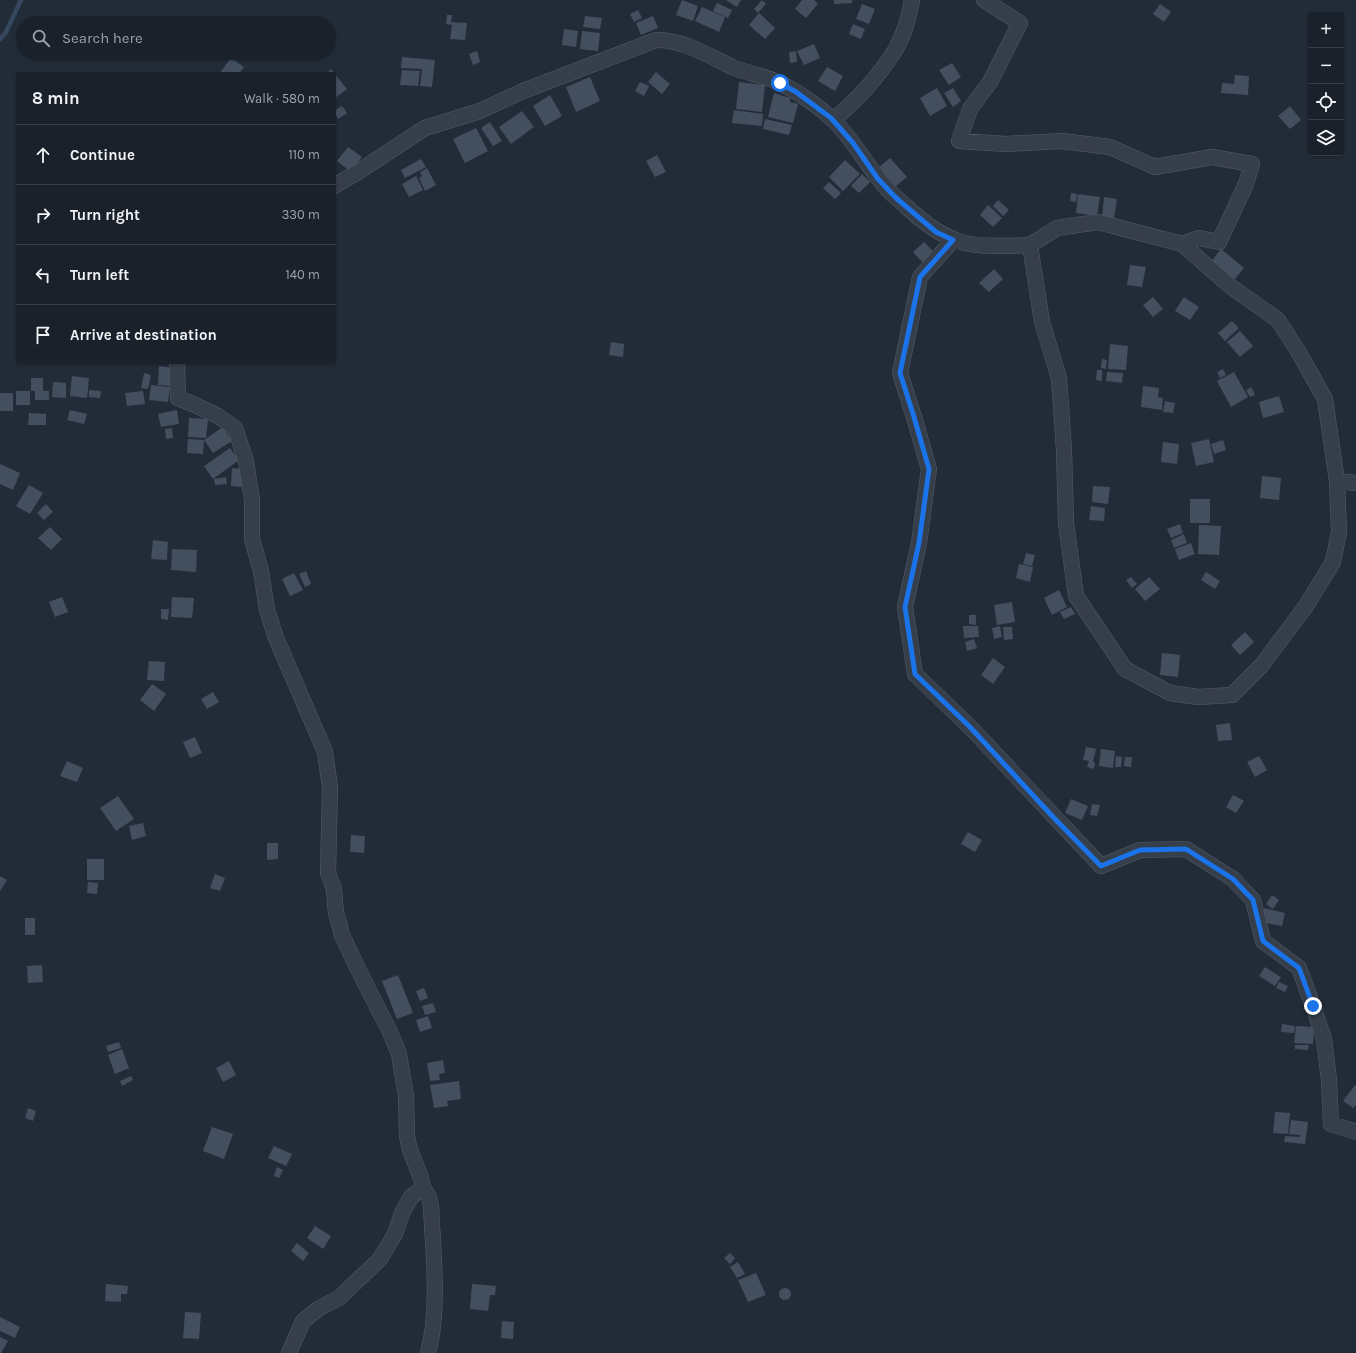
<!DOCTYPE html>
<meta charset="utf-8">
<style>
:root{--surface:#1a212b;--page:#232933;--text:#f1f3f6;--muted:#9fa3a9;--line:#383e47}
body{margin:0;font-family:Karla,sans-serif;background:var(--page);color:var(--text)}
.controls{position:absolute;right:12px;top:12px;display:grid;overflow:hidden;border-radius:4px;box-shadow:0 1px 3px #0004}
.controls button{width:36px;height:36px;display:grid;place-items:center;padding:0;border:0;border-bottom:1px solid var(--line);background:var(--surface);color:var(--text);font:20px sans-serif}
.stop{position:absolute;width:12px;height:12px;margin:-9px;border:3px solid #1a73e8;border-radius:50%;background:#fff}
.stop.end{background:#1a73e8;border-color:#fff;box-shadow:0 1px 4px #0008}
.list{margin:0;padding:0;list-style:none}
h2{display:flex;justify-content:space-between;align-items:center;height:52px;margin:0;padding:0 16px;font-size:17px}
h2 small{font-size:13px;font-weight:400;color:var(--muted)}
.list li{display:grid;grid-template-columns:26px 1fr auto;gap:12px;align-items:center;box-sizing:border-box;height:60px;padding:0 16px;border-top:1px solid var(--line)}
.list b{display:block;font-size:15px;white-space:nowrap}
.list em{font-size:13px;font-style:normal;color:var(--muted)}
.icon{flex:none;width:22px;height:22px;fill:none;stroke:currentColor;stroke-width:2;stroke-linecap:round;stroke-linejoin:round}
.map{position:relative;flex:none;width:1356px;height:1353px;overflow:hidden}
.search{position:absolute;background:var(--surface);box-shadow:0 1px 3px #0004;left:16px;top:16px;width:320px;height:44px;display:flex;align-items:center;gap:10px;box-sizing:border-box;padding:0 14px;border-radius:22px;color:var(--muted);font-size:15px}
.panel{position:absolute;background:var(--surface);box-shadow:0 1px 3px #0004;left:16px;top:72px;width:320px;height:292px;border-radius:4px}
.map>svg:first-child{display:block}
.lines{fill:none;stroke-linecap:round;stroke-linejoin:round}
.stream{stroke:#364760;stroke-width:4.5}
.building{fill:#434f5e}
.minor-casing{stroke:#545c68;stroke-width:16}
.minor{stroke:#363e4a;stroke-width:15}
.route{stroke:#1a73e8;stroke-width:5}
</style>
<div class="map">
<svg width="1356" height="1353" viewBox="0 0 1356 1353">
<rect width="100%" height="100%" fill="#222c39"/>
<g class="lines">
<path class="stream" d="M0,39L6,32L21,0"/>
</g>
<path class="building" d="M682,0L698,6L693,21L676,15Z
M726,0H741L737,7Z
M762,0L766,4L758,13L754,9Z
M802,0H814L818,4L806,18L795,9Z
M834,0H852V3L834,4Z
M717,3L732,10L728,18L713,11Z
M862,4L875,9L869,24L856,19Z
M1160,4L1171,12L1164,22L1153,14Z
M702,7L725,17L719,32L695,21Z
M638,10L642,18L634,22L630,14Z
M759,13L775,28L765,39L749,25Z
M447,15H452L451,22L467,23L465,40L450,39L452,25L446,24Z
M585,16L602,18L600,29L583,27Z
M653,16L658,28L641,35L636,23Z
M853,24L865,29L861,39L849,34Z
M564,29L578,31L576,47L562,45Z
M582,31L600,33L598,51L580,49Z
M814,44L820,58L804,65L797,51Z
M477,51L480,62L473,65L469,54Z
M796,51L797,62L790,63L789,52Z
M402,57L435,60L432,87L420,86L422,69L401,68Z
M231,58L244,67L239,74H219Z
M952,63L961,77L949,85L939,70Z
M827,67L843,76L835,91L818,81Z
M331,69L347,89L334,99V74H326Z
M402,70L420,71L418,86L400,85Z
M656,72L670,84L662,94L648,82Z
M1235,75L1249,76L1248,95L1221,93L1222,83L1234,84Z
M590,77L600,101L576,112L566,87Z
M640,82L649,86L644,96L635,91Z
M739,82L765,85L762,112L736,109Z
M937,88L947,106L930,116L920,98Z
M953,88L961,101L953,107L944,93Z
M774,93L790,98V102L798,104L793,123L768,117Z
M550,95L562,116L545,126L533,106Z
M342,106L347,113L338,119L334,111Z
M1290,106L1301,120L1290,129L1278,116Z
M734,110L763,114L762,126L732,123Z
M522,111L534,127L511,144L499,127Z
M765,119L792,125L789,135L763,129Z
M490,122L502,141L493,146L481,128Z
M476,128L488,151L465,163L453,139Z
M348,147L362,157L351,172L337,161Z
M657,155L666,172L655,177L646,161Z
M890,158L907,177L895,187L878,168Z
M421,159L426,167L405,178L401,170Z
M845,160L860,174L843,191L829,177Z
M427,168L436,185L425,191L419,178L422,176L420,172Z
M862,174L870,182L859,193L851,186Z
M416,176L423,190L409,197L402,184Z
M829,182L841,193L835,199L823,188Z
M1071,193L1077,194L1076,202L1070,201Z
M1078,194L1100,197L1097,216L1076,213Z
M1104,197L1117,199L1114,219L1102,217Z
M998,200L1009,210L1003,216L993,206Z
M988,205L1002,218L993,227L980,215Z
M924,242L934,252L923,263L913,252Z
M1221,249L1244,268L1234,280L1211,262Z
M1130,265L1146,267L1142,287L1127,285Z
M994,269L1003,279L989,292L979,283Z
M1153,297L1163,309L1153,317L1143,305Z
M1184,297L1199,307L1190,320L1175,311Z
M1232,321L1239,328L1225,341L1218,333Z
M1240,331L1253,346L1240,357L1227,342Z
M611,342L624,344L623,357L609,355Z
M1110,344L1128,346L1126,370L1108,369Z
M1102,359L1107,360L1106,369L1101,368Z
M159,366L174,368L173,386L158,385Z
M1223,369L1226,375L1220,378L1217,372Z
M1097,370H1102V381L1096,380Z
M1107,372L1123,373L1122,383L1106,381Z
M1234,372L1248,397L1231,407L1217,381Z
M144,373L151,375L148,389L141,388Z
M72,376L89,378L87,398L70,396Z
M31,378H43V391H31Z
M53,382L66,383V398L52,397Z
M151,385L170,387L168,402L149,400Z
M1143,386L1159,388L1158,397L1163,398L1162,410L1141,407Z
M1251,387L1255,395L1250,397L1246,390Z
M89,390L101,391L100,398L89,397Z
M16,391H30V405H16Z
M35,391H49V400H35Z
M143,391L145,404L127,406L125,393Z
M0,393H13V411H0Z
M1279,396L1284,412L1263,418L1259,402Z
M1165,401L1175,403L1173,413L1163,412Z
M70,410L87,414L84,424L67,420Z
M177,410L179,424L161,427L158,414Z
M29,413L46,414V425H28Z
M189,418L208,419L206,438L188,437Z
M223,427L232,441L213,453L204,440Z
M172,428L173,438L166,439L165,429Z
M188,439L204,440L203,454L187,453Z
M1209,439L1214,462L1196,466L1191,443Z
M1223,440L1226,450L1214,454L1211,444Z
M1163,442L1179,444L1177,464L1161,462Z
M230,448L239,460L213,479L204,466Z
M0,464L20,473L13,490L0,484Z
M232,468L243,469L242,487L231,486Z
M1262,476L1281,478L1279,500L1260,498Z
M226,477L227,484L215,485L214,479Z
M29,485L43,493L30,514L16,506Z
M1093,486L1110,487L1108,504L1092,502Z
M1190,499H1210V523H1190Z
M46,504L53,512L44,520L37,513Z
M1091,506L1105,508L1104,521L1089,520Z
M1180,524L1183,533L1171,538L1167,529Z
M1199,525L1221,526L1219,555L1198,554Z
M50,527L62,539L51,550L38,538Z
M1184,534L1187,543L1174,548L1171,540Z
M153,540L168,542L167,560L151,559Z
M1191,543L1195,554L1179,560L1175,549Z
M172,549L197,550L196,572L171,570Z
M1026,553L1035,555L1032,566L1023,564Z
M1019,564L1033,567L1030,582L1016,578Z
M306,571L311,584L305,587L299,574Z
M1206,572L1220,581L1215,589L1201,580Z
M294,573L303,590L290,596L282,579Z
M1131,577L1137,584L1132,588L1126,580Z
M1149,577L1160,589L1145,601L1135,589Z
M1059,590L1067,607L1052,615L1044,598Z
M62,597L68,612L55,617L49,602Z
M172,597L194,598L192,618L171,617Z
M1012,602L1015,622L997,625L994,605Z
M1071,607L1075,614L1064,619L1060,612Z
M161,609H169L168,620L161,619Z
M969,615H976V625L969,624Z
M963,626H978L979,637L964,638Z
M1000,626L1002,637L994,639L992,628Z
M1003,627H1012L1013,639L1004,640Z
M1245,632L1254,642L1240,655L1231,645Z
M974,639L977,648L967,651L965,642Z
M1162,653L1180,655L1178,677L1160,675Z
M993,658L1005,667L993,684L981,675Z
M149,661L165,662L164,681L147,680Z
M152,684L166,694L154,711L140,700Z
M213,692L219,702L207,709L201,699Z
M1230,723L1232,740L1218,741L1216,725Z
M195,737L202,753L190,758L183,742Z
M1086,747L1096,749L1093,762L1095,763L1094,769L1087,767L1089,761L1083,760Z
M1101,749L1115,751L1113,768L1099,766Z
M1116,756L1122,757L1121,767H1115Z
M1259,756L1267,770L1255,777L1247,762Z
M1125,757H1132L1131,767L1124,766Z
M67,761L83,768L77,782L60,776Z
M1233,795L1244,801L1236,813L1226,807Z
M118,796L134,819L116,831L100,808Z
M1071,799L1088,806L1082,820L1065,813Z
M1092,804L1100,805L1097,816L1090,815Z
M143,823L146,836L132,840L129,826Z
M968,832L982,840L975,852L961,844Z
M351,835L365,836L364,853L350,852Z
M267,843H278V859L267,860Z
M87,859H104V880H87Z
M215,874L225,878L220,891L210,888Z
M0,876L7,880L0,891Z
M88,882L98,883L97,894L87,893Z
M1272,895L1279,900L1273,909L1266,904Z
M1264,908L1285,913L1282,926L1261,922Z
M25,918H35V935H25Z
M42,965L43,982L28,983L27,966Z
M1265,967L1281,977L1275,986L1259,976Z
M398,975L413,1013L397,1019L382,981Z
M1279,982L1288,986L1285,992L1276,988Z
M424,988L428,998L420,1001L416,991Z
M433,1003L436,1012L425,1015L422,1006Z
M428,1016L432,1028L420,1032L416,1020Z
M1282,1024L1295,1026L1294,1033L1281,1032Z
M1296,1026L1314,1027L1313,1044L1294,1043Z
M119,1042L121,1048L108,1052L106,1046Z
M1295,1045H1309L1308,1050L1295,1049Z
M122,1049L129,1068L115,1074L108,1055Z
M443,1060L445,1073L439,1074L440,1080L430,1081L427,1063Z
M229,1061L236,1075L223,1082L216,1068Z
M131,1076L133,1080L122,1086L120,1081Z
M459,1081L461,1099L447,1101L448,1106L434,1108L430,1085Z
M1355,1085L1356,1086V1105L1353,1108L1343,1101Z
M28,1108L36,1111L33,1121L25,1118Z
M1275,1112L1290,1113L1288,1134L1273,1133Z
M1291,1120L1308,1122L1305,1144L1284,1142L1285,1136L1300,1137V1135L1289,1134Z
M212,1127L233,1134L224,1159L203,1151Z
M274,1146L292,1154L286,1166L268,1158Z
M277,1167L283,1170L279,1178L274,1176Z
M315,1226L331,1236L323,1249L307,1238Z
M297,1243L309,1253L303,1261L291,1251Z
M730,1253L735,1258L730,1264L724,1258Z
M738,1262L745,1274L737,1278L730,1267Z
M756,1273L766,1295L748,1302L738,1280Z
M106,1284L128,1286L127,1294H121V1302L105,1301Z
M472,1284L496,1286L495,1295H490L488,1311L470,1309Z
M779 1294a6 6 0 1 1 12 0a6 6 0 1 1-12 0Z
M185,1312L201,1313L199,1339L183,1338Z
M0,1317L20,1327L15,1338L0,1331Z
M502,1321L514,1322L513,1339L501,1338Z
M0,1337L8,1341L1,1353H0Z"/>
<g class="lines">
<g class="minor-casing">
<path id="minor" d="M984,0L1020,23L990,82L970,109L959,141L1006,144L1062,141L1110,147L1155,167L1212,157L1252,164L1246,184L1219,242L1199,238L1182,244L1098,222L1057,228L1030,245L1042,322L1059,378L1064,450L1066,523L1076,596L1125,669L1170,693L1198,697L1232,695L1261,666L1306,606L1333,562L1339,532L1337,481L1356,483
M833,120C856,101 878,77 894,52C904,36 909,17 912,0
M334,186L358,172L425,128L480,111L523,91L656,40C682,39 709,56 732,67C746,73 761,75 775,81C791,87 820,107 833,120C851,137 863,159 879,179C887,191 898,199 909,209C952,249 974,247 1030,245
M953,240L920,277L900,373L914,417L929,469L919,543L905,607L915,674L970,727L1101,866L1140,850L1186,849L1233,879L1253,900L1263,941L1299,968L1313,1006L1324,1039L1329,1080L1331,1124L1356,1132
M1182,244L1230,286L1278,320L1298,351L1325,399L1337,481
M177,362L178,398L195,405L218,416L235,428L246,461L252,500V539L261,571L267,610L276,638L325,752L330,787L328,873L334,889L336,913L339,923L342,935L357,967L390,1032L399,1054L406,1096L407,1136L410,1150L421,1178L423,1188
M289,1353L303,1321L318,1309L339,1298L380,1259L395,1234L403,1211L411,1197L423,1188L429,1197L431,1206C433,1252 440,1309 428,1353"/>
</g>
<use href="#minor" class="minor"/>
</g>
<g class="lines">
<path class="route" d="M780,83L796,92L831,118L853,143L878,179L896,198L936,232L953,240L920,277L900,373L914,417L929,469L919,543L905,607L915,674L970,727L1054,818L1101,866L1140,850L1186,849L1233,879L1253,900L1263,941L1299,968L1313,1006"/>
</g>
</svg>
<div class="controls">
<button>+</button>
<button>−</button>
<button><svg class="icon" aria-label="locate" viewBox="0 0 24 24"><circle cx="12" cy="12" r="6"/><path d="M12 2v4M12 18v4M2 12h4M18 12h4"/></svg></button>
<button><svg class="icon" aria-label="layers" viewBox="0 0 24 24"><path d="M12 4l9 5-9 5-9-5zM3 14l9 5 9-5"/></svg></button>
</div>
<div class="stop" style="left:780px;top:83px"></div>
<div class="stop end" style="left:1313px;top:1006px"></div>
<div class="search"><svg class="icon" aria-label="search" viewBox="0 0 24 24"><circle cx="10" cy="10" r="6"/><path d="M15 15l6 6"/></svg>Search here</div>
<section class="panel">
<h2>8 min<small>Walk · 580 m</small></h2>
<ul class="list">
<li><svg class="icon" aria-label="ahead" viewBox="0 0 24 24"><path d="M12 20V5M6 11l6-6 6 6"/></svg><div><b>Continue</b></div><em>110 m</em></li>
<li><svg class="icon" aria-label="right" viewBox="0 0 24 24"><path d="M7 20v-9h11M14 6l5 5-5 5"/></svg><div><b>Turn right</b></div><em>330 m</em></li>
<li><svg class="icon" aria-label="left" viewBox="0 0 24 24"><path d="M17 20v-9H6M10 6l-5 5 5 5"/></svg><div><b>Turn left</b></div><em>140 m</em></li>
<li><svg class="icon" aria-label="arrive" viewBox="0 0 24 24"><path d="M6 21V4h12l-3 4 3 4H6"/></svg><div><b>Arrive at destination</b></div></li>
</ul>
</section>
</div>
